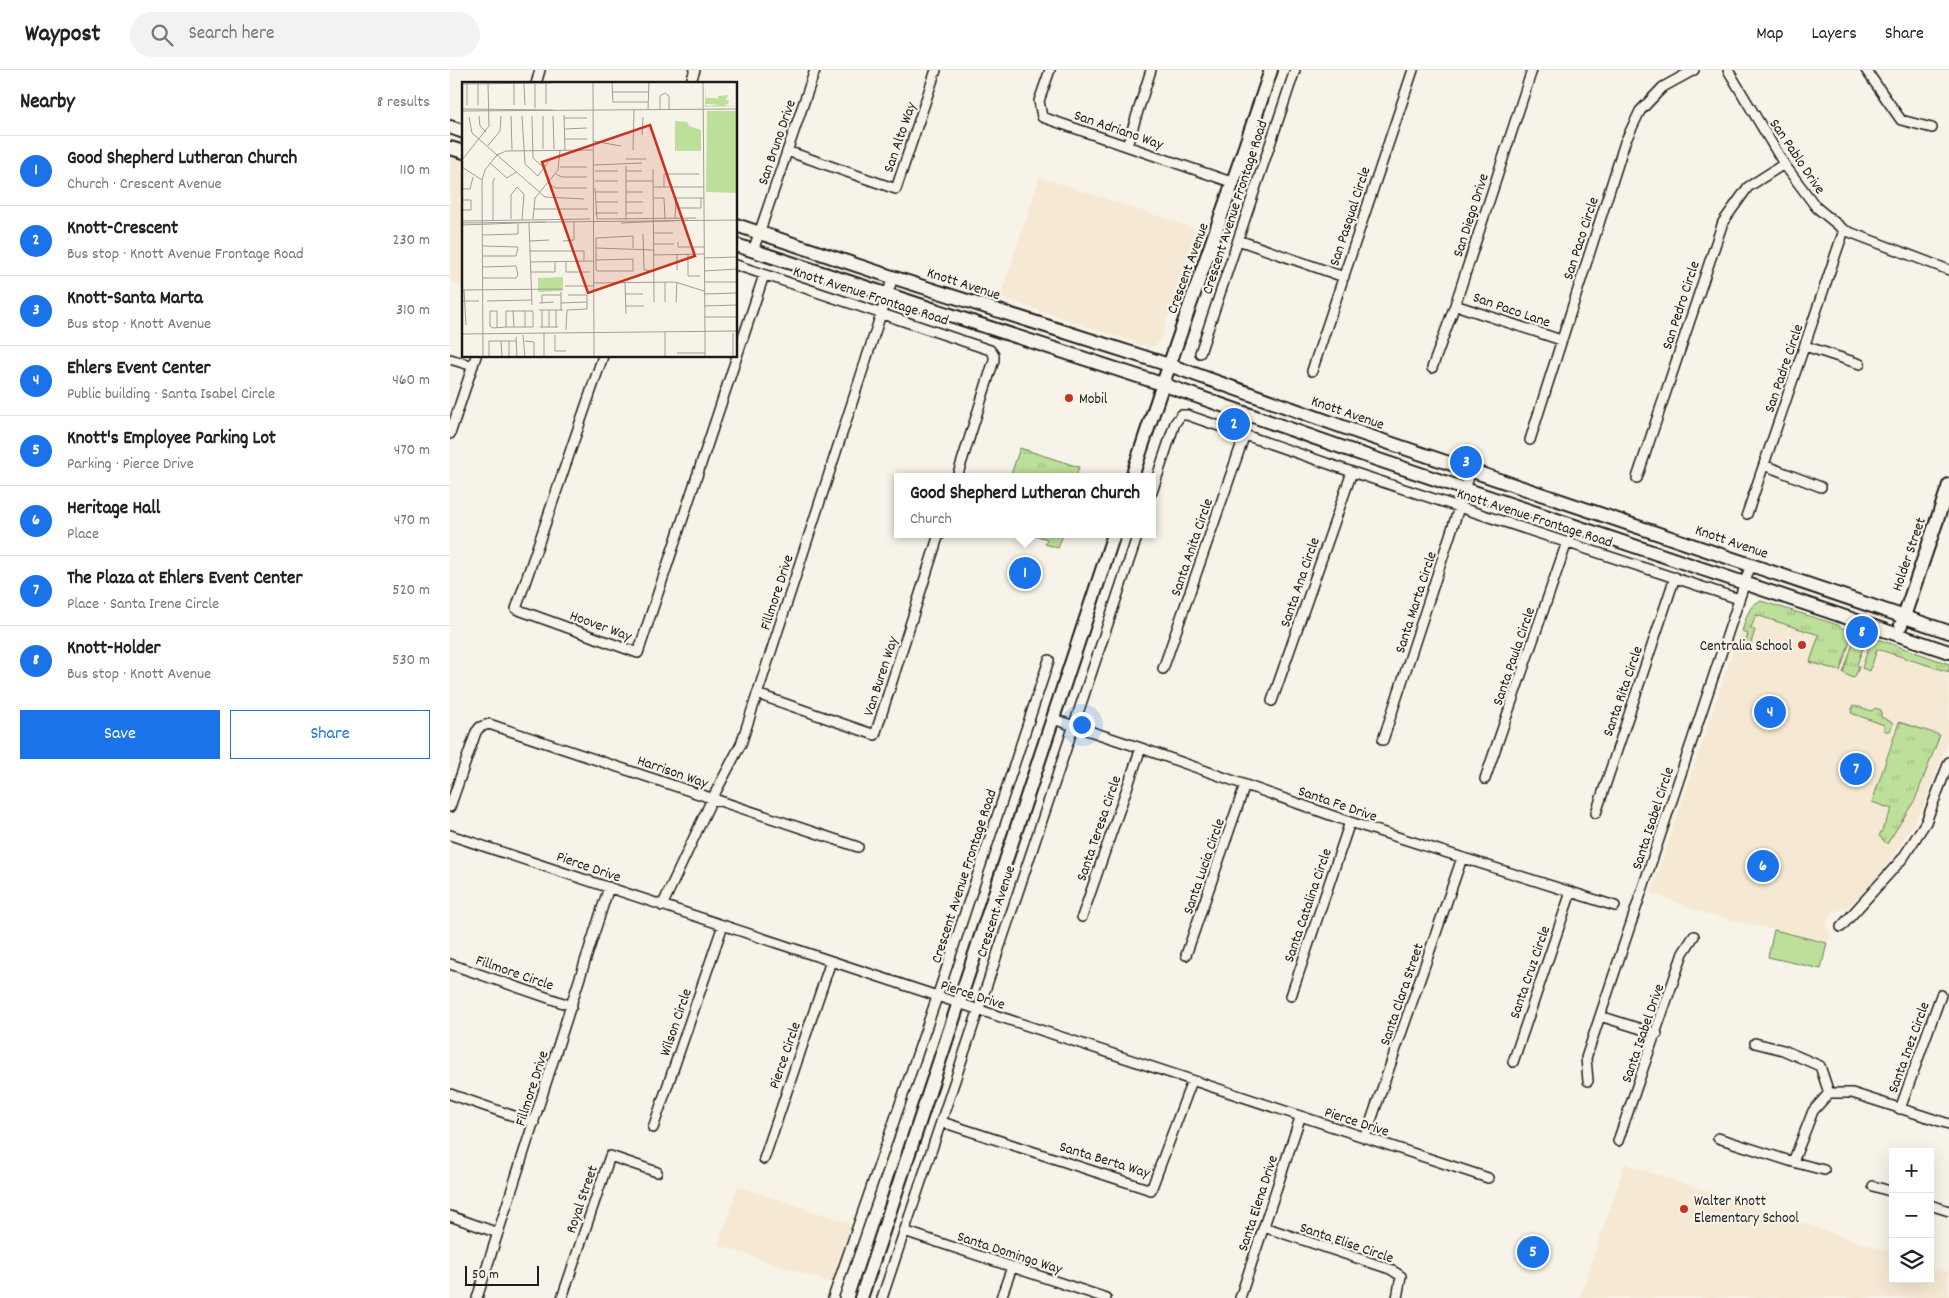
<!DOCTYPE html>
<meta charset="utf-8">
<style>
:root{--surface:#fff;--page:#f2f2f2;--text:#222;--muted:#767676;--line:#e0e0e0;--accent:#1a73e8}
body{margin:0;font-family:Dekko,sans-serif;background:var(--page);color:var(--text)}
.controls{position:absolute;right:15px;bottom:15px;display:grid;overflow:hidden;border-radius:0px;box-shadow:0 5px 20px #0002}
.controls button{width:45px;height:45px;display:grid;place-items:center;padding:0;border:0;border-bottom:1px solid var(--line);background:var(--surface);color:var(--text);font:25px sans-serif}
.scale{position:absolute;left:15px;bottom:12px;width:74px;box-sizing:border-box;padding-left:5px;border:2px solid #1c1c1c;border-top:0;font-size:14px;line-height:18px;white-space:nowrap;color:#1c1c1c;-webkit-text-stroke:4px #f7f3e8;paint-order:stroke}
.you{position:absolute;left:631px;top:654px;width:18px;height:18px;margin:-12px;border:4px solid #fff;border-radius:50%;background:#1a73e8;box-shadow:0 0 0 8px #1a73e833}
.badge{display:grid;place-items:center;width:32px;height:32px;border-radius:50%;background:var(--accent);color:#fff;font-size:16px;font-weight:700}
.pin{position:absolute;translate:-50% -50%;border:2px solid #fff;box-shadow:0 1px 5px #0006}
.popup{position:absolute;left:444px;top:403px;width:262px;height:65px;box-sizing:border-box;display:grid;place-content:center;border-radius:0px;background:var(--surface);filter:drop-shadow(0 1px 4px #0005);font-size:16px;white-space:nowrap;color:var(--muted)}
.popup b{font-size:19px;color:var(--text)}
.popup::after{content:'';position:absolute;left:50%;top:100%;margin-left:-10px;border:10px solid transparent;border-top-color:var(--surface)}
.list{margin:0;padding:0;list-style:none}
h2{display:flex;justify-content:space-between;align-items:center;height:65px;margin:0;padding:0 20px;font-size:21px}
h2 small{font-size:16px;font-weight:400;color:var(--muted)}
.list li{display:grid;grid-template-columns:32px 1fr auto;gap:15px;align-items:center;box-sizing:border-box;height:70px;padding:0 20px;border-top:1px solid var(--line)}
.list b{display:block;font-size:19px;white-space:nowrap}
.list p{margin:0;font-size:16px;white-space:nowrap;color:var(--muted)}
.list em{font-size:16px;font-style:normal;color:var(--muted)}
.actions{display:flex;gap:10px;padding:15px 20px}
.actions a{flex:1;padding:11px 0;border:1px solid var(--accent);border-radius:0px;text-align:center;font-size:18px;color:var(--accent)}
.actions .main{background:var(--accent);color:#fff}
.icon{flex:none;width:28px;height:28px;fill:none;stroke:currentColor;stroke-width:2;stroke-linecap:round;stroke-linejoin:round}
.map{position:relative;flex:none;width:1499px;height:1228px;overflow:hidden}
header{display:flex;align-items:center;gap:30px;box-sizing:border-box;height:70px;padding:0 25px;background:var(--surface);border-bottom:1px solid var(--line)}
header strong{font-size:24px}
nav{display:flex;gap:28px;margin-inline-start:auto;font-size:18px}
.search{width:350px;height:45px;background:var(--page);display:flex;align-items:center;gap:12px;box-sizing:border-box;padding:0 18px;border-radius:28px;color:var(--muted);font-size:19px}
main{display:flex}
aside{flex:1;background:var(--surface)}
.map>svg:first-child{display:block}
.built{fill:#f6e9d4}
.grass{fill:url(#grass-tufts);stroke:#6c7e5a}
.park{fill:#bcdf99;stroke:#6c7e5a}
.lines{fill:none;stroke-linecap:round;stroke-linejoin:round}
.street-casing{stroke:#1c1c1c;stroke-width:12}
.secondary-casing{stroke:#1c1c1c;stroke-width:16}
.street{stroke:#f7f3e8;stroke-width:9}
.secondary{stroke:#f7f3e8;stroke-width:12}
.poi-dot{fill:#c8321e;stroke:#f7f3e8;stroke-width:2}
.labels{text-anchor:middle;stroke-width:4.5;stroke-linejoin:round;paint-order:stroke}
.street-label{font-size:15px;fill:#1c1c1c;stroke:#f7f3e8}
.poi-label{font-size:15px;fill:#1c1c1c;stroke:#f7f3e8;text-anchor:start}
.inset-road{fill:none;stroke:#9f9d96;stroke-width:1}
.view{fill:#c8321e;fill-opacity:0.15;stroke:#c8321e;stroke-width:2.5}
.inset-edge{fill:none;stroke:#1c1c1c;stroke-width:2.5}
</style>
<header>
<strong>Waypost</strong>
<div class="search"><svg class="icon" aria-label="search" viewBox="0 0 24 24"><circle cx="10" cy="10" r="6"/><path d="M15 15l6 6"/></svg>Search here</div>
<nav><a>Map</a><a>Layers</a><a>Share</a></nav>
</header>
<main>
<aside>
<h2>Nearby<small>8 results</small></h2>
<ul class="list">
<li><span class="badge">1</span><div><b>Good Shepherd Lutheran Church</b><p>Church · Crescent Avenue</p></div><em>110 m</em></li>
<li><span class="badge">2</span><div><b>Knott-Crescent</b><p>Bus stop · Knott Avenue Frontage Road</p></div><em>230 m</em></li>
<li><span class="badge">3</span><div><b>Knott-Santa Marta</b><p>Bus stop · Knott Avenue</p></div><em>310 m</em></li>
<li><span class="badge">4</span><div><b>Ehlers Event Center</b><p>Public building · Santa Isabel Circle</p></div><em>460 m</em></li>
<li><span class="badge">5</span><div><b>Knott's Employee Parking Lot</b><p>Parking · Pierce Drive</p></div><em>470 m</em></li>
<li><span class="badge">6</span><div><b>Heritage Hall</b><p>Place</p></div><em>470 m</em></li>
<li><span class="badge">7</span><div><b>The Plaza at Ehlers Event Center</b><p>Place · Santa Irene Circle</p></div><em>520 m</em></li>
<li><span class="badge">8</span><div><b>Knott-Holder</b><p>Bus stop · Knott Avenue</p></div><em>530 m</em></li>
</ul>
<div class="actions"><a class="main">Save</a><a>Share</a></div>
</aside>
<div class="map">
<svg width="1499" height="1228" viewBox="0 0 1499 1228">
<defs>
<pattern id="grass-tufts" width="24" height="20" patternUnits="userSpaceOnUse" patternTransform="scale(1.25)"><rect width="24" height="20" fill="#bcdf99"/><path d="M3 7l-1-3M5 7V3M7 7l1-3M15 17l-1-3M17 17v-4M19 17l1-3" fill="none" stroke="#a1bf83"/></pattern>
</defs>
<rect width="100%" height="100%" fill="#f7f3e8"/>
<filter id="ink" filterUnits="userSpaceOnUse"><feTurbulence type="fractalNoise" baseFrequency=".02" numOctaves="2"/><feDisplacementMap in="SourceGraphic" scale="10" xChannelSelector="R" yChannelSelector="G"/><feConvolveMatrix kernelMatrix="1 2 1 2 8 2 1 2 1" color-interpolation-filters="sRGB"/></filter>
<g filter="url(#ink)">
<path class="built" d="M0,85L14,89V217L0,212Z
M590,107L747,159L710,270L705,275L698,277L550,227Z
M1311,531L1499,593V668L1476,732L1449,777L1425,811L1399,837L1385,841L1380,845L1376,855L1380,868L1376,872L1259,845L1201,823L1289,563L1292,561L1300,537L1305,532Z
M1175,1094L1443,1183V1209H1480V1196L1499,1202V1228H1130Z
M288,1116L405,1155L385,1214L268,1175Z"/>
<path class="grass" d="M570,378L629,397L626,407H560Z
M582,464H613V465L608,478L595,474L597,469Z
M1311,531L1388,555L1392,558L1400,559V561L1403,562L1390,601L1360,592L1369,565L1306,545L1301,558L1305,560L1300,576L1295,574L1298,564L1292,561C1296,550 1298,534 1311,531Z
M1407,562L1411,563L1409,570L1413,577L1407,595L1409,597L1405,607L1403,608L1393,603Z
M1422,567L1499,594V602L1427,579L1420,601L1412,598Z
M1403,635L1422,641L1425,638L1431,640V647L1443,653L1440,661H1434V655L1401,643Z
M1449,652L1490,665L1465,730L1437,774L1429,766L1442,739L1422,732Z"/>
<path class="park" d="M1324,860L1377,873L1371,899L1318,887Z"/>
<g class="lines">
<g class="street-casing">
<path id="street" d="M600,0L589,31L592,47L784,113
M1278,0L1334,94L1366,137L1394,160L1499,200
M1416,0L1451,50L1482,58
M86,14L90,0
M240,14L245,0
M677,76L701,0
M337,81L446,119L486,0
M788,170L894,207
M303,181L365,0
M286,195L540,280L544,285V290L507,407
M1005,235L1111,270
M1355,276L1410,294
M750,283L845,0
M153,286L66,539L188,583L314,205
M0,289L23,296
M982,298L1005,235L1082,0
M862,301L963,0
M0,364L26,286
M1080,370L1175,72L1190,41L1213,17L1244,0
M1314,395L1371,417
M1187,408L1273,152L1298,117L1334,94
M702,422L725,353L731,345H737L902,402L1289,529
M1297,444L1394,160
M713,599L795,364
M307,624L425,665L489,464
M822,631L902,402
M603,649L691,678L900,752L1165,836
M933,670L1021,401
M1035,709L1117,472
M0,737L26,662L30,657L39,654L408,777
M1146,743L1225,507
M0,765L1038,1108
M212,836L262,729L291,674L443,207
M632,847L691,678
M1391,857L1453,788L1476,752L1499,692
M736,885L795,715
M0,894L122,936
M841,926L900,752
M1150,946L1207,964
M1305,973L1333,980L1370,996L1379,1023H1402L1499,1054
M1063,992L1121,822
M1138,1011L1136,988L1301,494
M0,1024L84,1053
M1450,1039L1491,925
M492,1052L701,1120L742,1011
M203,1058L273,855
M915,1068L1012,788
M1268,1068L1343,1092L1374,1100
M1168,1071L1233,883L1244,866
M314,1089L381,891
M1343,1092L1363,1041L1379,1023
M1423,1116L1443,1122
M1480,1135L1499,1141
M0,1146L48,1163
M814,1157L940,1199L951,1206L947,1228
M454,1161L656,1228
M27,1228L159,817
M112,1228L160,1086L207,1102
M383,1228L487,927L599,590
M432,1228L688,464
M551,1228L562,1197
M790,1228L850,1048"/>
</g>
<g class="secondary-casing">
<path id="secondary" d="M0,57L14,62
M0,78L14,82
M286,155L442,207L719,295L910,363L1499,562
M286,175L712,314L908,383L1499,582
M682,407C726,270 776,136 821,0
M1451,555L1499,415
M411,1228L664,464"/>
</g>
<use href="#street" class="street"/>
<use href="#secondary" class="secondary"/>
</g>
</g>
<g class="poi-dot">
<circle cx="619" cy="328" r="5"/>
<circle cx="1352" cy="575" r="5"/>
<circle cx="1234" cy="1139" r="5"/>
</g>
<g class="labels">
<g class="street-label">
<text transform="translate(669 59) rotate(19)" y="5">San Adriano Way</text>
<text transform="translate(449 67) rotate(-71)" y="5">San Alto Way</text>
<text transform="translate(326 72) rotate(-71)" y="5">San Bruno Drive</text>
<text transform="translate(1348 86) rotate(56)" y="5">San Pablo Drive</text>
<text transform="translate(784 137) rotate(-72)" y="5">Crescent Avenue Frontage Road</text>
<text transform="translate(1020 145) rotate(-72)" y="5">San Diego Drive</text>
<text transform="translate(899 146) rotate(-72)" y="5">San Pasqual Circle</text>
<text transform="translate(1130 168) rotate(-72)" y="5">San Paco Circle</text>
<text transform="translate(737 198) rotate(-70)" y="5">Crescent Avenue</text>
<text transform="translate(514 213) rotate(18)" y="5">Knott Avenue</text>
<text transform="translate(421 225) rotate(18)" y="5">Knott Avenue Frontage Road</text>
<text transform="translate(1230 235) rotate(-72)" y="5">San Pedro Circle</text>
<text transform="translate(1062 239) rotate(19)" y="5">San Paco Lane</text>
<text transform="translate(1333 298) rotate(-71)" y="5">San Padre Circle</text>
<text transform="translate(898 342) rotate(19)" y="5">Knott Avenue</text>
<text transform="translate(1085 447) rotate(18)" y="5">Knott Avenue Frontage Road</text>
<text transform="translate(1282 471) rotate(19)" y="5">Knott Avenue</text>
<text transform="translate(741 477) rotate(-71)" y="5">Santa Anita Circle</text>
<text transform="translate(1458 484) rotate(-71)" y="5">Holder Street</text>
<text transform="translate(849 512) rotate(-71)" y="5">Santa Ana Circle</text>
<text transform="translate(326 522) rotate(-72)" y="5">Fillmore Drive</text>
<text transform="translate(965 532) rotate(-72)" y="5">Santa Marta Circle</text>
<text transform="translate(151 555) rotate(20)" y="5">Hoover Way</text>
<text transform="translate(1063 586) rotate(-71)" y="5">Santa Paula Circle</text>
<text transform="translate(430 606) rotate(-72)" y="5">Van Buren Way</text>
<text transform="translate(1172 621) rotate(-71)" y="5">Santa Rita Circle</text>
<text transform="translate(223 701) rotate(19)" y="5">Harrison Way</text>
<text transform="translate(888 733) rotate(19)" y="5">Santa Fe Drive</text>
<text transform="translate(1202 748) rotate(-72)" y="5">Santa Isabel Circle</text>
<text transform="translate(648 758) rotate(-71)" y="5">Santa Teresa Circle</text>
<text transform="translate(139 796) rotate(19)" y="5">Pierce Drive</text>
<text transform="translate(753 796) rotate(-71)" y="5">Santa Lucia Circle</text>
<text transform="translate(513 806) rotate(-72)" y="5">Crescent Avenue Frontage Road</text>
<text transform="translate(857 835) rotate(-71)" y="5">Santa Catalina Circle</text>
<text transform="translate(545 841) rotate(-72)" y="5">Crescent Avenue</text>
<text transform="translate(65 902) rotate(19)" y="5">Fillmore Circle</text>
<text transform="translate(1079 902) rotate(-71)" y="5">Santa Cruz Circle</text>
<text transform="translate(523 924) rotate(18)" y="5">Pierce Drive</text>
<text transform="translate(951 924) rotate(-71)" y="5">Santa Clara Street</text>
<text transform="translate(225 952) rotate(-71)" y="5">Wilson Circle</text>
<text transform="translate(1192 963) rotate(-71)" y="5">Santa Isabel Drive</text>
<text transform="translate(1458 977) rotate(-70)" y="5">Santa Inez Circle</text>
<text transform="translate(334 985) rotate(-71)" y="5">Pierce Circle</text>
<text transform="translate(81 1018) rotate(-72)" y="5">Fillmore Drive</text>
<text transform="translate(907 1051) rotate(18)" y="5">Pierce Drive</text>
<text transform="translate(655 1089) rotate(17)" y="5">Santa Berta Way</text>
<text transform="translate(131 1129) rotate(-71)" y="5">Royal Street</text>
<text transform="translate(807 1133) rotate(-72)" y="5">Santa Elena Drive</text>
<text transform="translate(897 1172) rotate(19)" y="5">Santa Elise Circle</text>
<text transform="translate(560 1182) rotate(18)" y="5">Santa Domingo Way</text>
</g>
<g class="poi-label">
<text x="629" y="333">Mobil</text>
<text x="1342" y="580" text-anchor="end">Centralia School</text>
<text x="1244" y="1135">Walter Knott<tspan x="1244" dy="17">Elementary School</tspan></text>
</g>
</g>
<g transform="translate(12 12)">
<rect width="275" height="275" fill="#f7f3e8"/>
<path d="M243,2L244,24L259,23L244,22V16H255V19L256,14L267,13L263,18H267L266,22L261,23L275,24L243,25ZM213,39L225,40L227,44L239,48V69H215V67L213,70Z" fill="#bcdf99"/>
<path d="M245,29H275V111L244,110ZM101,195V209L76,210V196Z" fill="#bcdf99"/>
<path class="inset-road" d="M131,0L132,275M150,0L151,20H186M241,0L243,251M0,2L89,1M16,2V23M52,2V23M62,2L63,23M84,2V22M150,10H186M5,23V2M73,26V2M0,27L91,28M186,27L187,0M198,27V14L203,11L207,14V27M0,29L275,27M102,33L103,68M17,34L18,44L24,50M49,34L50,68M60,34L63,82L76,94L86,80M70,34L71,76L83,87M81,34V67M91,34L92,67M7,35L10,51L83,115L122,117M102,36H125M102,47L125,46M180,53L181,35M103,57H125M131,59L159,64M25,65L38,49L39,34M171,68L172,28M164,77H184M0,78L27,44L26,2M28,81L45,96L54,90M131,83L180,81M164,84V138M0,85L20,98M98,85H125M191,87L192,220M133,89H156M164,89H180M94,92L100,95H125M133,99H156M164,99H191M86,101L93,106H125M192,105H242M202,105V92H237M133,106L135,137L234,136M0,107H8L11,95M134,110H156M164,110H181M192,116H202L203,137M0,118H9V128H0M134,120H156M164,120H181M213,126H239V116M71,127H126M133,131H156M164,131H181M49,137V113L55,105L62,112L60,138M71,137L73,116L96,88L98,68M213,137L214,116H242M31,138V99L33,96M0,139L128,137M0,141L275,138M67,141L70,223M159,141L226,138M0,143L83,140M192,151H211M181,152L182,188L193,189M21,153L56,152V142M67,159L87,158M101,159L112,158V139M216,160V165H242M192,162H212M21,164L56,165L54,174H21M134,166L192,168M67,169H122V179M226,172V194H238M192,173L242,172M242,176L275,175M134,178L171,177V189H135L134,187V156L171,154V166M104,179V190H128M68,180L131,179M21,185L54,184L56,193L54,196H21M215,188V172M242,189L275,187M68,190H93V180M163,200L164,232M203,200V220M242,200H275M132,201L213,200L242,209M103,204H132M0,208L100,207M2,208L4,243M99,210V228M163,212H181M242,212L275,211M0,219H17M25,219L70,218M214,220L215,200M77,221L92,220M80,221V213H99M99,221L125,220M163,224H182M242,224L275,223M77,228H101M80,228V245M87,228V245M94,228V245M44,229H71V245H44ZM51,229L52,245M63,229V245M242,235H275M35,245V229H28V244L31,246L44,245M78,245H96M104,248L105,228L125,227V213H106M82,251V275M243,251V275M0,252L275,249M61,253L63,275M93,253V269H104M54,255L55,275M39,259L40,275M63,259L72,260V275M215,271H243M21,275L20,98L23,88L35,73L44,69L131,68M27,275V259H54M47,275V259M203,275V250M271,275V251"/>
<path class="view" d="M188,43L233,174L126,211L80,80Z"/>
<rect width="275" height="275" class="inset-edge"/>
</g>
</svg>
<div class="controls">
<button>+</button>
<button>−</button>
<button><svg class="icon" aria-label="layers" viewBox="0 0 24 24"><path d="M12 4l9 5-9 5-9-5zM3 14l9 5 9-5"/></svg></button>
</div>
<div class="scale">50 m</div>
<div class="you"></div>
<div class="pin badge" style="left:575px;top:503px">1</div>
<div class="popup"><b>Good Shepherd Lutheran Church</b>Church</div>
<div class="pin badge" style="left:784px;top:354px">2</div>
<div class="pin badge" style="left:1016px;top:392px">3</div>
<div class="pin badge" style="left:1320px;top:642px">4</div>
<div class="pin badge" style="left:1083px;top:1182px">5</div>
<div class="pin badge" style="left:1313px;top:796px">6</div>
<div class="pin badge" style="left:1406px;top:699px">7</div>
<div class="pin badge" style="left:1412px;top:562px">8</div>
</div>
</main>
